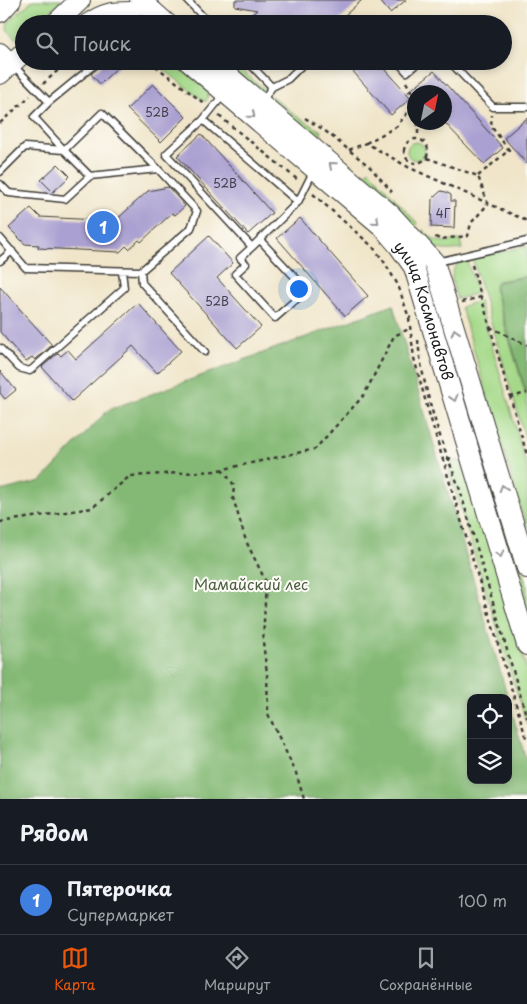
<!DOCTYPE html>
<html lang="ru">
<meta charset="utf-8">
<style>
:root{--surface:#171b24;--page:#20242c;--text:#f1f3f6;--muted:#9ea1a6;--line:#363941;--accent:#ea580c}
body{margin:0;font-family:"Playpen Sans",sans-serif;background:var(--page);color:var(--text)}
.controls{position:absolute;right:15px;bottom:15px;display:grid;overflow:hidden;border-radius:10px;box-shadow:0 2px 8px #0003}
.controls button{width:45px;height:45px;display:grid;place-items:center;padding:0;border:0;border-bottom:1px solid var(--line);background:var(--surface);color:var(--text);font:25px sans-serif}
.compass{position:absolute;left:407px;top:85px;width:45px;height:45px;border-radius:50%;background:var(--surface);box-shadow:0 2px 8px #0003;rotate:33deg}
.you{position:absolute;left:298px;top:288px;width:18px;height:18px;margin:-12px;border:4px solid #fff;border-radius:50%;background:#1a73e8;box-shadow:0 0 0 8px #1a73e833}
.badge{display:grid;place-items:center;width:32px;height:32px;border-radius:50%;background:var(--accent);color:#fff;font-size:16px;font-weight:700}
.pin{position:absolute;translate:-50% -50%;border:2px solid #fff;box-shadow:0 1px 5px #0006}
.list{margin:0;padding:0;list-style:none}
h2{display:flex;justify-content:space-between;align-items:center;height:65px;margin:0;padding:0 20px;font-size:21px}
h2 small{font-size:16px;font-weight:400;color:var(--muted)}
.list li{display:grid;grid-template-columns:32px 1fr auto;gap:15px;align-items:center;box-sizing:border-box;height:70px;padding:0 20px;border-top:1px solid var(--line)}
.list b{display:block;font-size:19px;white-space:nowrap}
.list p{margin:0;font-size:16px;white-space:nowrap;color:var(--muted)}
.list em{font-size:16px;font-style:normal;color:var(--muted)}
.icon{flex:none;width:28px;height:28px;fill:none;stroke:currentColor;stroke-width:2;stroke-linecap:round;stroke-linejoin:round}
.map{position:relative;flex:none;width:527px;height:799px;overflow:hidden}
.search{position:absolute;background:var(--surface);box-shadow:0 2px 8px #0003;left:15px;right:15px;top:15px;height:55px;display:flex;align-items:center;gap:12px;box-sizing:border-box;padding:0 18px;border-radius:28px;color:var(--muted);font-size:19px}
.sheet{height:135px;background:var(--surface)}
nav{display:flex;justify-content:space-around;align-items:center;box-sizing:border-box;height:70px;border-top:1px solid var(--line);background:var(--surface);font-size:14px;color:var(--muted)}
nav a{display:grid;justify-items:center;gap:2px}
nav .on{color:var(--accent)}
.map>svg:first-child{display:block}
.green{fill:#a5d989;stroke:#607a52}
.forest{fill:#84b975;stroke:#506a48}
.building{fill:#aaa0d1}
.lines{fill:none;stroke-linecap:round;stroke-linejoin:round}
.lane-casing{stroke:#3c3a36;stroke-width:9}
.secondary-casing{stroke:#3c3a36;stroke-width:20}
.primary-casing{stroke:#3c3a36;stroke-width:22}
.path{stroke:#3c3a36;stroke-width:2.5;stroke-dasharray:4 4;stroke-linecap:butt}
.lane{stroke:#fff;stroke-width:6}
.secondary{stroke:#fff;stroke-width:18}
.primary{stroke:#fff;stroke-width:20}
.oneway{stroke:#999}
.labels{text-anchor:middle;stroke-width:4;stroke-linejoin:round;paint-order:stroke}
.number-label{font-size:12px;fill:#403d49}
.street-label{font-size:15px;fill:#1c1c1c;stroke:#fdfcf7}
.park-label{font-size:15px;fill:#4c5e42;stroke:#fdfcf7}
</style>
<div class="map">
<svg width="527" height="799" viewBox="0 0 527 799">
<rect width="100%" height="100%" fill="#fdfcf7"/>
<filter id="ink" filterUnits="userSpaceOnUse"><feTurbulence type="fractalNoise" baseFrequency=".02" numOctaves="2"/><feDisplacementMap in="SourceGraphic" scale="10" xChannelSelector="R" yChannelSelector="G"/><feConvolveMatrix kernelMatrix="1 2 1 2 8 2 1 2 1" color-interpolation-filters="sRGB"/></filter>
<filter id="wash" filterUnits="userSpaceOnUse"><feTurbulence type="fractalNoise" baseFrequency=".0096" numOctaves="4" result="noise"/><feDisplacementMap in="SourceGraphic" scale="20" xChannelSelector="R" yChannelSelector="G"/><feGaussianBlur stdDeviation="1.12" result="paint"/><feColorMatrix in="noise" values="0 0 0 0 0 0 0 0 0 0 0 0 0 0 0 0 0 1.4 0 .05"/><feComposite in="paint" operator="in"/></filter>
<g filter="url(#wash)">
<rect width="100%" height="100%" fill="#f0e5c9"/>
<path class="green" d="M33,0H62L37,24H24V36C16,42 10,36 7,29L8,22Z
M153,61H171L205,88L208,94L207,100L205,102Z
M221,61H230L265,90L261,94Z
M271,96L295,115L321,131L322,136L292,120L268,100Z
M407 151a9 9 0 1 1 18 0a9 9 0 1 1-18 0Z
M369,170L418,224L413,229L386,200L365,174Z
M423,230C438,245 440,242 460,240L462,249C438,252 435,250 418,234Z
M527,246V276L497,281L494,289L527,399V444L472,258Z
M466,259L478,293L457,299C452,283 446,267 466,259Z
M442,300L527,587V618L434,302Z
M479,301L527,467V530L461,307Z
M459,460L475,493L527,671V725L449,471L452,463Z"/>
<path class="forest" d="M527,277V395L495,289L498,282Z
M393,305L508,698H471V780H508V699L527,763V799H0V491L41,481L108,410Z"/>
<g id="blocks">
<path class="building" d="M235,0H362L335,24H240L257,10L235,6Z
M379,0H406L390,13Z
M104,61H124L100,84L91,74L102,65Z
M344,61H378L411,98L391,115Z
M434,71L503,148L484,164L444,122V92H408Z
M153,84L186,117L161,142L127,109Z
M527,118V164L504,138Z
M201,134L272,213L248,234L177,156Z
M58,164L70,176L53,192L41,180Z
M168,187L185,206L175,215L172,213L141,242L139,240L129,249L126,246L120,252L38,248L39,245L25,244L9,228L31,208L40,217L115,221L148,191Z
M441,191L446,192L451,195V201H455L454,228L431,227L432,199Z
M300,218L368,296L345,316L277,238Z
M209,236L233,263L217,278L261,327L237,348L169,273Z
M0,287L52,345L35,360L32,357L26,362L0,332Z
M138,303L181,351L157,373L133,346L72,401L42,367L58,353L61,356L68,350L76,359Z
M0,371L16,390L5,399L0,393Z"/>
</g>
</g>
<g filter="url(#ink)">
<use href="#blocks" fill-opacity="0" stroke="#3c3a36" stroke-width="1"/>
<g class="lines">
<g class="lane-casing">
<path id="lane" d="M187,0L210,24
M247,61L272,87
M397,61L407,72L420,61
M449,61L493,107H527
M12,64L49,102L99,61
M224,94L203,120L298,202
M263,100L272,87L288,79L306,61
M49,102L34,117L64,150L102,113L158,169
M203,120L166,154L252,247L240,258L246,264L235,274L275,318L307,290L260,240
M0,172L25,147L64,150L90,176L65,199L9,193L0,184
M90,176L158,169L197,211L191,228L141,271L142,283L205,352
M0,238L26,268L141,271
M252,247L298,202L313,172
M0,261L12,251
M437,262L527,241
M0,348L19,368L30,371L124,288L122,271"/>
</g>
<g class="secondary-casing">
<path id="secondary" d="M0,52L12,64"/>
</g>
<g class="primary-casing">
<g id="primary">
<path d="M140,0L167,24"/>
<path d="M0,12L11,0"/>
<path d="M55,24L80,0"/>
<path d="M88,24C104,13 112,12 131,12"/>
<path id="s1" d="M188,61L382,226L399,246L414,267L527,645"/>
<path d="M211,61L390,214L434,262L527,568"/>
<path d="M0,74L24,52"/>
</g>
</g>
<path class="path" d="M149,61L205,104
M406,82L414,96
M43,84L68,61
M219,116L298,180
M305,118L324,130L370,167L392,192
M418,122V138
M0,123L30,96
M404 151a12 12 0 1 1 24 0a12 12 0 1 1-24 0Z
M366,143L396,127L414,105
M349,150L366,143L408,167L527,221
M427,158L478,176L488,204L471,223L468,236L440,239L433,236
M478,176L509,150L491,126L492,115
M313,194L373,247L383,260L398,285L409,318L411,317
M472,265L527,455
M462,302L481,297
M409,318L414,358L426,403L527,741
M490,327L527,345
M418,340C422,388 441,442 459,487L527,718
M510,397L527,393
M445,468L452,454
M222,469L234,485L233,498L246,541L266,582L263,642L267,674L268,714L296,773L304,799
M0,522L92,508L130,476L215,471L315,449L364,395L394,336L411,328"/>
<use href="#lane" class="lane"/>
<use href="#secondary" class="secondary"/>
<use href="#primary" class="primary"/>
</g>
<defs><path id="oneway-chevron" d="M-2-3.5L2.5 0L-2 3.5" fill="none" stroke-width="1.6" stroke-linecap="round" stroke-linejoin="round" transform="scale(1.25)"/></defs>
<g class="oneway">
<use href="#oneway-chevron" transform="translate(252 115) rotate(40)"/>
<use href="#oneway-chevron" transform="translate(332 165) rotate(-139)"/>
<use href="#oneway-chevron" transform="translate(376 221) rotate(41)"/>
<use href="#oneway-chevron" transform="translate(455 332) rotate(-107)"/>
<use href="#oneway-chevron" transform="translate(454 398) rotate(73)"/>
<use href="#oneway-chevron" transform="translate(503 488) rotate(-107)"/>
<use href="#oneway-chevron" transform="translate(500 554) rotate(73)"/>
</g>
</g>
<g class="labels">
<g class="number-label">
<text x="157" y="117">52В</text>
<text x="225" y="188">52В</text>
<text x="443" y="218">4Г</text>
<text x="217" y="306">52В</text>
</g>
<g class="street-label">
<text dy="5" stroke="none"><textPath href="#s1" startOffset="351">улица Космонавтов</textPath></text>
</g>
<g class="park-label">
<text x="251" y="590">Мамайский лес</text>
</g>
</g>
</svg>
<div class="controls">
<button><svg class="icon" aria-label="locate" viewBox="0 0 24 24"><circle cx="12" cy="12" r="6"/><path d="M12 2v4M12 18v4M2 12h4M18 12h4"/></svg></button>
<button><svg class="icon" aria-label="layers" viewBox="0 0 24 24"><path d="M12 4l9 5-9 5-9-5zM3 14l9 5 9-5"/></svg></button>
</div>
<svg class="compass" viewBox="-18 -18 36 36"><path d="M0-13l5 13h-10z" fill="#e53935"/><path d="M0 13l5-13h-10z" fill="#9ea1a6"/></svg>
<div class="you"></div>
<div class="pin badge" style="left:103px;top:227px;background:#3f7fe0">1</div>
<div class="search"><svg class="icon" aria-label="search" viewBox="0 0 24 24"><circle cx="10" cy="10" r="6"/><path d="M15 15l6 6"/></svg>Поиск</div>
</div>
<section class="sheet">
<h2>Рядом<small></small></h2>
<ul class="list">
<li><span class="badge" style="background:#3f7fe0">1</span><div><b>Пятерочка</b><p>Супермаркет</p></div><em>100 m</em></li>
</ul>
</section>
<nav>
<a class="on"><svg class="icon" aria-label="map" viewBox="0 0 24 24"><path d="M3 6l6-2 6 2 6-2v14l-6 2-6-2-6 2zM9 4v14M15 6v14"/></svg>Карта</a>
<a><svg class="icon" aria-label="directions" viewBox="0 0 24 24"><path d="M12 3l9 9-9 9-9-9zM9 14v-3h6M13 9l2 2-2 2"/></svg>Маршрут</a>
<a><svg class="icon" aria-label="saved" viewBox="0 0 24 24"><path d="M7 4h10v16l-5-4-5 4z"/></svg>Сохранённые</a>
</nav>
